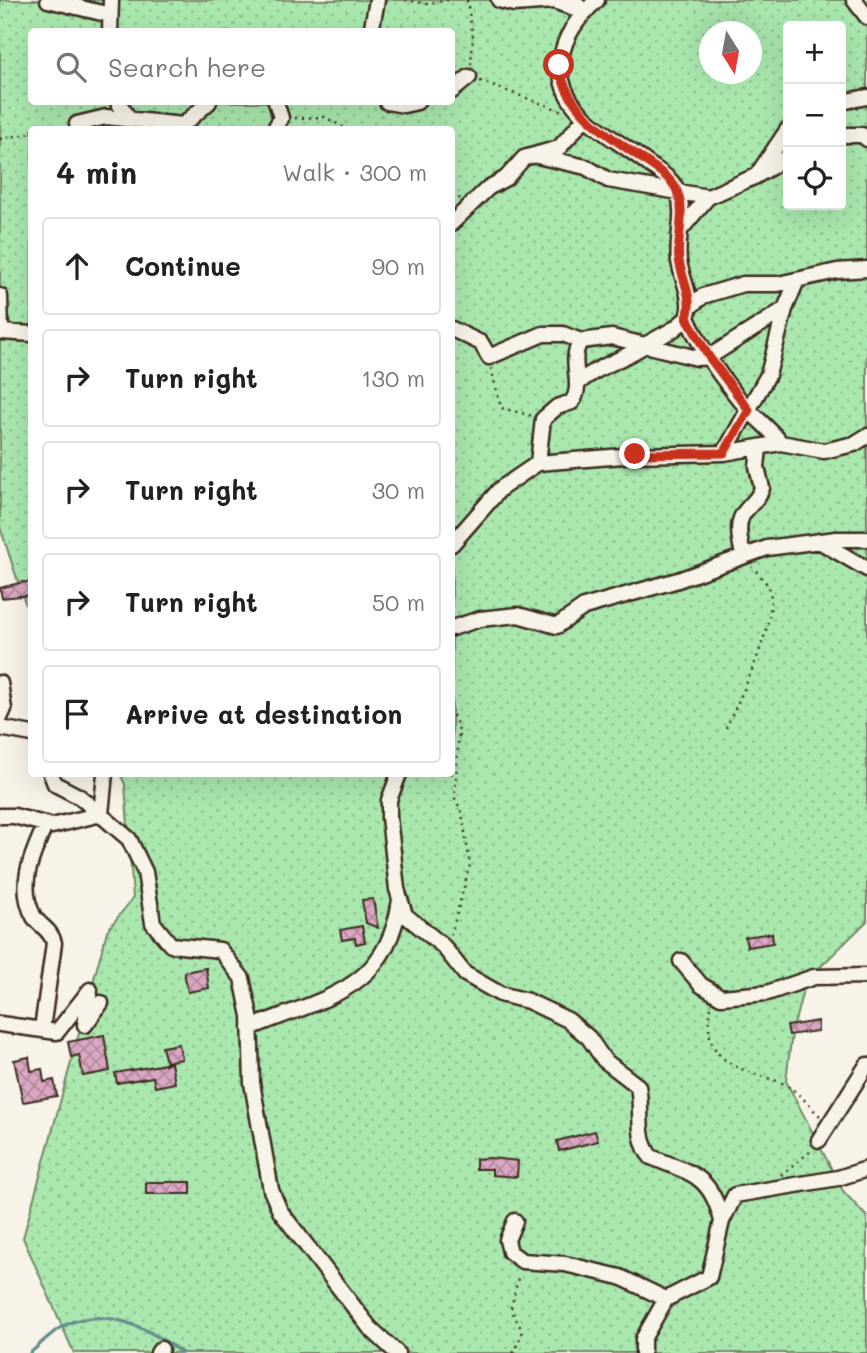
<!DOCTYPE html>
<meta charset="utf-8">
<style>
:root{--surface:#fff;--page:#f2f2f2;--text:#202124;--muted:#757577;--line:#e0e0e0}
body{margin:0;font-family:Mali,sans-serif;background:var(--page);color:var(--text)}
.controls{position:absolute;right:21px;top:21px;display:grid;overflow:hidden;border-radius:7px;box-shadow:0 7px 28px #0002}
.controls button{width:63px;height:63px;display:grid;place-items:center;padding:0;border:0;border-bottom:2px solid var(--line);background:var(--surface);color:var(--text);font:35px sans-serif}
.compass{position:absolute;left:699px;top:21px;width:63px;height:63px;border-radius:50%;background:var(--surface);box-shadow:0 7px 28px #0002;rotate:169deg}
.stop{position:absolute;width:21px;height:21px;margin:-16px;border:5px solid #c8321e;border-radius:50%;background:#fff}
.stop.end{background:#c8321e;border-color:#fff;box-shadow:0 2px 7px #0008}
.list{margin:0;padding:0;list-style:none}
h2{display:flex;justify-content:space-between;align-items:center;height:91px;margin:0;padding:0 28px;font-size:30px}
h2 small{font-size:23px;font-weight:400;color:var(--muted)}
.list li{display:grid;grid-template-columns:46px 1fr auto;gap:21px;align-items:center;box-sizing:border-box;height:98px;margin:0 14px 14px;padding:0 14px;border:2px solid var(--line);border-radius:7px}
.list b{display:block;font-size:26px;white-space:nowrap}
.list em{font-size:23px;font-style:normal;color:var(--muted)}
.icon{flex:none;width:38px;height:38px;fill:none;stroke:currentColor;stroke-width:2;stroke-linecap:round;stroke-linejoin:round}
.map{position:relative;flex:none;width:867px;height:1353px;overflow:hidden}
.search{position:absolute;background:var(--surface);box-shadow:0 7px 28px #0002;left:28px;top:28px;width:427px;height:77px;display:flex;align-items:center;gap:18px;box-sizing:border-box;padding:0 24px;border-radius:7px;color:var(--muted);font-size:26px}
.panel{position:absolute;background:var(--surface);box-shadow:0 7px 28px #0002;left:28px;top:126px;width:427px;height:651px;border-radius:7px}
.map>svg:first-child{display:block}
.grass{fill:url(#grass-dots);stroke:#728866;stroke-width:2;fill-rule:evenodd}
.lines{fill:none;stroke-linecap:round;stroke-linejoin:round}
.stream{stroke:#668f8f;stroke-width:3.5}
.building{fill:url(#building-cross-hatch);stroke:#3b2a1e;stroke-width:2}
.minor-casing{stroke:#3b2a1e;stroke-width:19}
.path{stroke:#3b2a1e;stroke-width:2.5;stroke-dasharray:2 5;stroke-linecap:butt}
.minor{stroke:#f7f3e8;stroke-width:14}
.route{stroke:#c8321e;stroke-width:9}
</style>
<div class="map">
<svg width="867" height="1353" viewBox="0 0 867 1353">
<defs>
<pattern id="grass-dots" width="8" height="8" patternUnits="userSpaceOnUse" patternTransform="scale(1.75)"><rect width="8" height="8" fill="#a9e7ae"/><path d="M2 2h.1M6 6h.1" fill="none" stroke="#92c695" stroke-width="1.8" stroke-linecap="round"/></pattern>
<pattern id="building-cross-hatch" width="8" height="8" patternUnits="userSpaceOnUse" patternTransform="scale(1.75)"><rect width="8" height="8" fill="#daa7c2"/><path d="M0 0l8 8M0 8l8-8" fill="none" stroke="#b2889d"/></pattern>
</defs>
<rect width="100%" height="100%" fill="#f7f3e8"/>
<filter id="ink" filterUnits="userSpaceOnUse"><feTurbulence type="fractalNoise" baseFrequency=".0143" numOctaves="2"/><feDisplacementMap in="SourceGraphic" scale="14" xChannelSelector="R" yChannelSelector="G"/><feConvolveMatrix kernelMatrix="1 2 1 2 8 2 1 2 1" color-interpolation-filters="sRGB"/></filter>
<g filter="url(#ink)">
<path class="grass" d="M0,0H867V921L805,982L792,1033L786,1081L843,1191L867,1217V1353H74L23,1238L107,931L133,898L125,784L120,774H452V130H32L31,621L0,527ZM788,26H841V205H788ZM32,32H452V102H32ZM710,32H752V74H710Z"/>
<g class="lines">
<path class="stream" d="M30,1353C40,1345 52,1331 65,1325C106,1306 149,1328 182,1353"/>
</g>
<path class="building" d="M23,582L32,583L30,595L2,598L0,588Z
M373,899L378,928L366,923L362,900Z
M362,926L365,942L356,944L355,938L342,940L340,930Z
M772,933L773,943L747,947L745,937Z
M206,968L209,988L188,992L184,972Z
M818,1021V1031L789,1035L787,1026Z
M104,1035L110,1071L83,1076L79,1055L71,1057L68,1042Z
M179,1044L182,1059L166,1062L162,1047Z
M29,1057L31,1071L42,1069L44,1082L54,1080L57,1096L23,1102L14,1060Z
M171,1063L175,1083L155,1087L153,1077L117,1083L115,1073Z
M595,1131L598,1141L559,1151L557,1141Z
M490,1158L518,1161L517,1177L492,1175V1169H476V1159Z
M146,1182H191V1194H146Z"/>
<g class="lines">
<g class="minor-casing">
<path id="minor" d="M48,0L110,15
M499,0L514,4L554,1L584,12L573,0
M597,0C559,34 543,80 587,119C605,135 628,148 647,163C657,170 673,179 678,192C686,215 676,238 679,261C682,281 694,298 687,318C702,350 724,382 747,408C758,420 771,430 781,443
M854,0L867,17
M110,32L111,0
M371,32L377,0
M452,91L469,77
M118,102L128,117
M387,102L404,105L417,102
M841,102L867,97
M77,124L106,117L183,125L209,102
M274,130L281,118L276,102
M841,135H862L867,139
M537,156L586,167L608,180L708,197L756,176L788,157
M757,175L788,129
M452,223L488,188L506,178L524,158L559,148L585,118
M682,228L708,197
M0,296L1,332L32,334
M691,306L703,296L743,284H778L837,271L867,269
M452,329L481,343L489,357L543,334H563L581,341L612,337L645,345L674,329L687,318
M577,384C597,366 623,360 645,345L697,358L709,357L785,309L797,280
M724,453L768,375L785,309
M538,463L635,455L724,453L781,443L824,451L854,444L867,436
M819,541L867,569
M452,544L500,489L538,463L543,419L557,407L572,402C585,385 567,359 581,341
M743,556C741,544 736,527 742,516C747,506 758,501 762,488L757,467L759,448
M452,628L480,619L518,615L557,626L584,607L678,580L767,548L836,539H867
M0,683L4,709L0,718
M0,728L32,734
M51,774L55,784L80,797L129,839L145,872L153,923L171,945L220,950L242,978L250,1016L252,1083L271,1190L280,1211L370,1328L397,1353
M399,774L389,800V817L397,889L405,915L443,946L465,974L500,994L528,1001L568,1020L589,1038L604,1060L638,1086C643,1110 635,1138 651,1157C692,1174 710,1174 722,1221
M0,816H14L52,826L101,814L105,774
M681,961L701,985L721,997L767,993L814,977L867,976
M0,1024L57,1032L90,990L85,1025L101,1003
M250,1028C324,997 387,992 400,900
M42,1029L54,943C51,930 41,927 34,917C17,886 32,855 45,826
M819,1140L867,1065
M515,1221L507,1240L510,1252L522,1261L565,1264L620,1277L666,1299
M158,1353L161,1349
M643,1353V1339L666,1299L709,1277L722,1221L735,1195L838,1178L867,1169"/>
</g>
<path class="path" d="M405,0L428,4L448,0
M467,0L473,37L471,64
M480,81L562,111
M295,118L325,117L348,130
M54,130L64,127
M0,139L32,133
M452,195L461,199
M491,368L501,408L533,416
M726,728C739,700 780,618 769,588C765,580 758,573 752,567
M451,935L470,865L462,813L455,798L459,730L452,712
M711,1007C700,1061 736,1068 777,1081C795,1087 807,1104 820,1116
M781,1175L811,1151
M513,1353C528,1324 520,1333 511,1308L519,1274"/>
<use href="#minor" class="minor"/>
</g>
</g>
<g class="lines" filter="url(#ink)">
<path class="route" d="M559,65C566,114 614,138 651,165C660,171 673,180 677,191C687,213 676,238 679,260C682,280 694,298 687,318L709,357L749,410L724,453L635,454"/>
</g>
</svg>
<div class="controls">
<button>+</button>
<button>−</button>
<button><svg class="icon" aria-label="locate" viewBox="0 0 24 24"><circle cx="12" cy="12" r="6"/><path d="M12 2v4M12 18v4M2 12h4M18 12h4"/></svg></button>
</div>
<svg class="compass" viewBox="-18 -18 36 36"><path d="M0-13l5 13h-10z" fill="#e53935"/><path d="M0 13l5-13h-10z" fill="#757577"/></svg>
<div class="stop" style="left:559px;top:65px"></div>
<div class="stop end" style="left:635px;top:454px"></div>
<div class="search"><svg class="icon" aria-label="search" viewBox="0 0 24 24"><circle cx="10" cy="10" r="6"/><path d="M15 15l6 6"/></svg>Search here</div>
<section class="panel">
<h2>4 min<small>Walk · 300 m</small></h2>
<ul class="list">
<li><svg class="icon" aria-label="ahead" viewBox="0 0 24 24"><path d="M12 20V5M6 11l6-6 6 6"/></svg><div><b>Continue</b></div><em>90 m</em></li>
<li><svg class="icon" aria-label="right" viewBox="0 0 24 24"><path d="M7 20v-9h11M14 6l5 5-5 5"/></svg><div><b>Turn right</b></div><em>130 m</em></li>
<li><svg class="icon" aria-label="right" viewBox="0 0 24 24"><path d="M7 20v-9h11M14 6l5 5-5 5"/></svg><div><b>Turn right</b></div><em>30 m</em></li>
<li><svg class="icon" aria-label="right" viewBox="0 0 24 24"><path d="M7 20v-9h11M14 6l5 5-5 5"/></svg><div><b>Turn right</b></div><em>50 m</em></li>
<li><svg class="icon" aria-label="arrive" viewBox="0 0 24 24"><path d="M6 21V4h12l-3 4 3 4H6"/></svg><div><b>Arrive at destination</b></div></li>
</ul>
</section>
</div>
